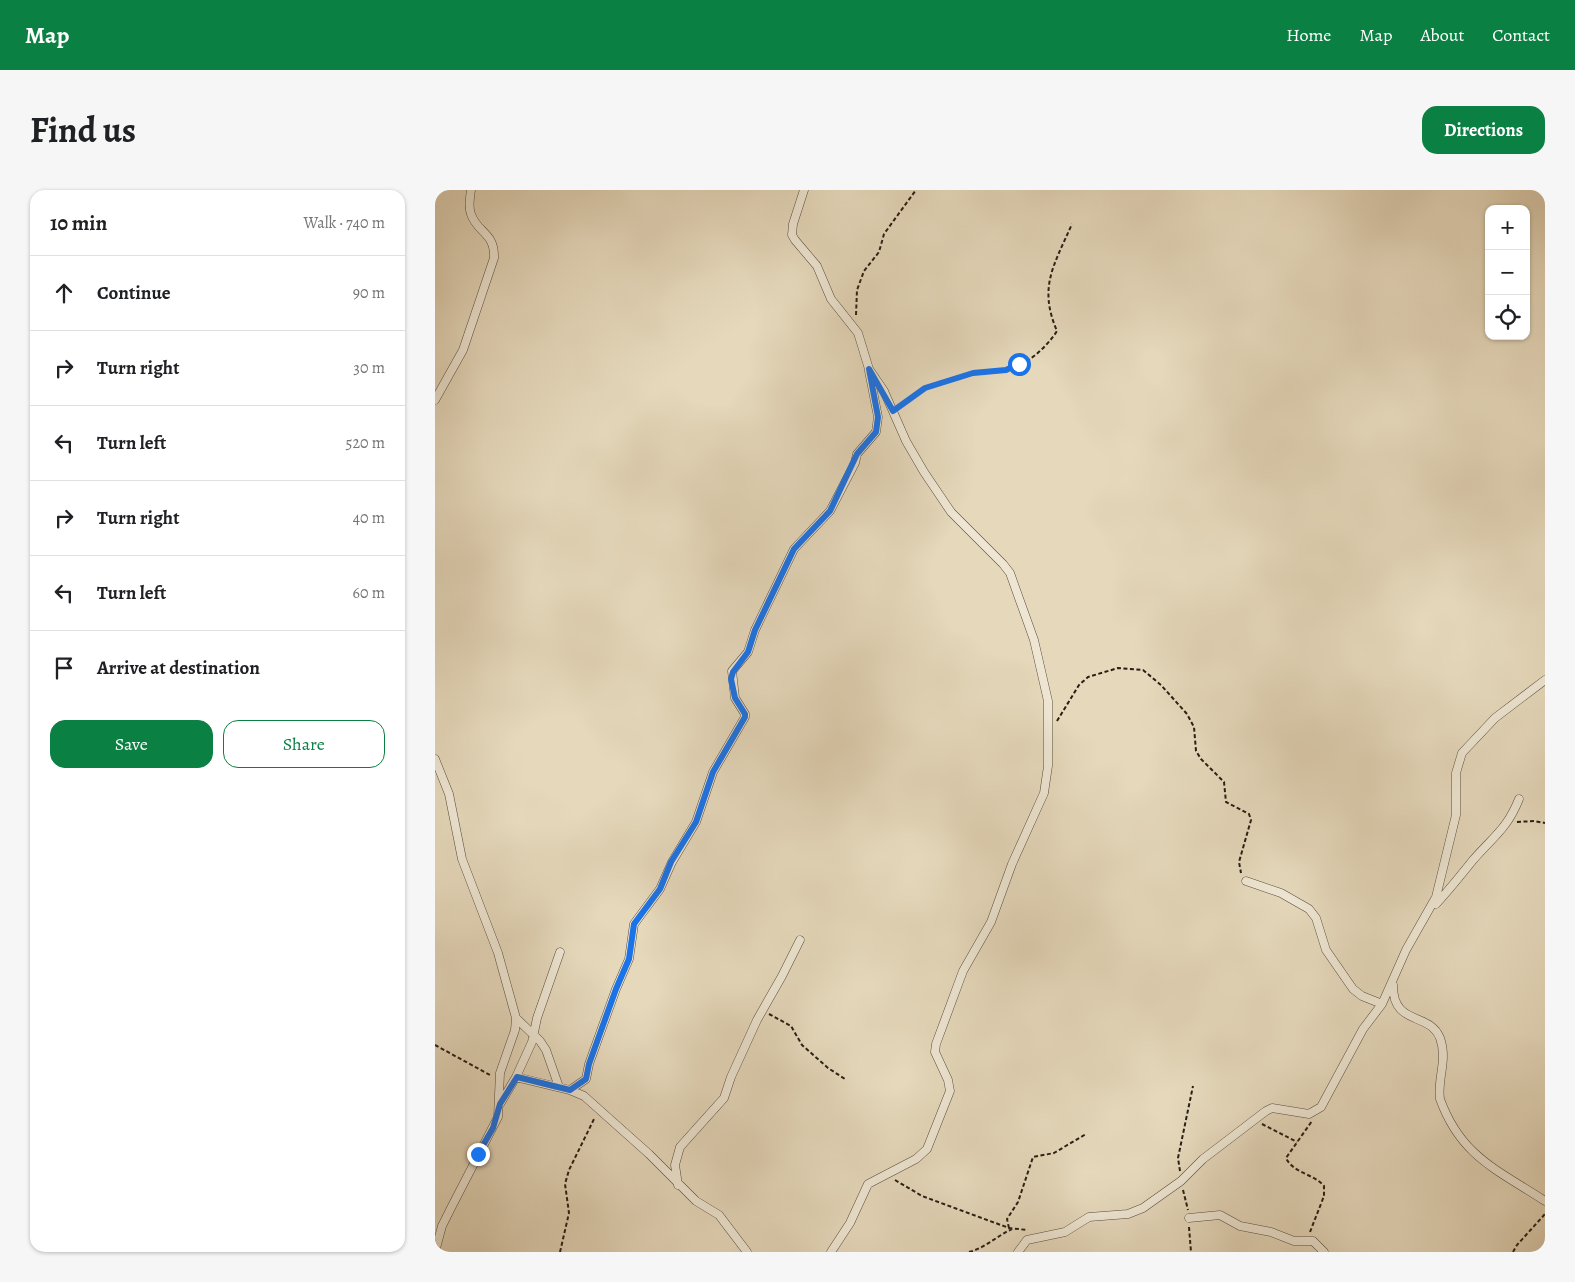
<!DOCTYPE html>
<meta charset="utf-8">
<style>
:root{--surface:#fff;--page:#f6f6f6;--text:#202124;--muted:#757577;--line:#e0e0e0;--accent:#0b8043}
body{margin:0;font-family:Alegreya,serif;background:var(--page);color:var(--text)}
.controls{position:absolute;right:15px;top:15px;display:grid;overflow:hidden;border-radius:10px;box-shadow:0 1px 4px #0004}
.controls button{width:45px;height:45px;display:grid;place-items:center;padding:0;border:0;border-bottom:1px solid var(--line);background:var(--surface);color:var(--text);font:25px sans-serif}
.stop{position:absolute;width:15px;height:15px;margin:-11px;border:4px solid #1a73e8;border-radius:50%;background:#fff}
.stop.end{background:#1a73e8;border-color:#fff;box-shadow:0 1px 5px #0008}
.list{margin:0;padding:0;list-style:none}
h2{display:flex;justify-content:space-between;align-items:center;height:65px;margin:0;padding:0 20px;font-size:21px}
h2 small{font-size:16px;font-weight:400;color:var(--muted)}
.list li{display:grid;grid-template-columns:32px 1fr auto;gap:15px;align-items:center;box-sizing:border-box;height:75px;padding:0 20px;border-top:1px solid var(--line)}
.list b{display:block;font-size:19px;white-space:nowrap}
.list em{font-size:16px;font-style:normal;color:var(--muted)}
.actions{display:flex;gap:10px;padding:15px 20px}
.actions a{flex:1;padding:11px 0;border:1px solid var(--accent);border-radius:15px;text-align:center;font-size:18px;color:var(--accent)}
.actions .main{background:var(--accent);color:#fff}
.icon{flex:none;width:28px;height:28px;fill:none;stroke:currentColor;stroke-width:2;stroke-linecap:round;stroke-linejoin:round}
.map{position:relative;flex:none;width:1110px;height:1062px;overflow:hidden;border-radius:15px}
header{display:flex;align-items:center;gap:30px;box-sizing:border-box;height:70px;padding:0 25px;background:var(--accent);color:#fff}
header strong{font-size:24px}
nav{display:flex;gap:28px;margin-inline-start:auto;font-size:18px}
.intro{display:flex;align-items:center;justify-content:space-between;box-sizing:border-box;height:120px;padding:0 30px}
h1{margin:0;font-size:35px}
.button{padding:12px 22px;border-radius:15px;background:var(--accent);color:#fff;font-size:18px;font-weight:700}
main{display:flex;gap:30px;padding:0 30px}
aside{flex:1;background:var(--surface);border-radius:15px;box-shadow:0 1px 4px #0004}
.map>svg:first-child{display:block}
.lines{fill:none;stroke-linecap:round;stroke-linejoin:round}
.minor-casing{stroke:#574c3e;stroke-width:9}
.path{stroke:#281e15;stroke-width:2;stroke-dasharray:4 2.5;stroke-linecap:butt}
.minor{stroke:#eee6d3;stroke-width:8}
.route{stroke:#1a73e8;stroke-width:6}
</style>
<header>
<strong>Map</strong>
<nav><a>Home</a><a>Map</a><a>About</a><a>Contact</a></nav>
</header>
<div class="intro"><h1>Find us</h1><a class="button">Directions</a></div>
<main>
<aside>
<h2>10 min<small>Walk · 740 m</small></h2>
<ul class="list">
<li><svg class="icon" aria-label="ahead" viewBox="0 0 24 24"><path d="M12 20V5M6 11l6-6 6 6"/></svg><div><b>Continue</b></div><em>90 m</em></li>
<li><svg class="icon" aria-label="right" viewBox="0 0 24 24"><path d="M7 20v-9h11M14 6l5 5-5 5"/></svg><div><b>Turn right</b></div><em>30 m</em></li>
<li><svg class="icon" aria-label="left" viewBox="0 0 24 24"><path d="M17 20v-9H6M10 6l-5 5 5 5"/></svg><div><b>Turn left</b></div><em>520 m</em></li>
<li><svg class="icon" aria-label="right" viewBox="0 0 24 24"><path d="M7 20v-9h11M14 6l5 5-5 5"/></svg><div><b>Turn right</b></div><em>40 m</em></li>
<li><svg class="icon" aria-label="left" viewBox="0 0 24 24"><path d="M17 20v-9H6M10 6l-5 5 5 5"/></svg><div><b>Turn left</b></div><em>60 m</em></li>
<li><svg class="icon" aria-label="arrive" viewBox="0 0 24 24"><path d="M6 21V4h12l-3 4 3 4H6"/></svg><div><b>Arrive at destination</b></div></li>
</ul>
<div class="actions"><a class="main">Save</a><a>Share</a></div>
</aside>
<div class="map">
<svg width="1110" height="1062" viewBox="0 0 1110 1062">
<rect width="100%" height="100%" fill="#e5d8bb"/>
<filter id="stains"><feTurbulence type="fractalNoise" baseFrequency=".004" numOctaves="4"/><feColorMatrix values="0 0 0 0 .2 0 0 0 0 .09 0 0 0 0 .02 0 0 0 .5 -.17"/></filter>
<radialGradient id="worn" r=".72"><stop offset=".6" stop-color="#630" stop-opacity="0"/><stop offset="1" stop-color="#630" stop-opacity=".3"/></radialGradient>
<g class="lines">
<g class="minor-casing">
<path id="minor" d="M369,0L358,34L357,45L360,50L382,76L396,109L423,143L434,179L449,201L471,251L489,282L516,322L568,374L575,383L599,450L613,511V576L609,603L577,674L556,732L528,781L501,854L500,862L513,890L515,901L492,959L481,969L433,994L415,1033L396,1062
M0,210L28,160L59,68C60,42 42,43 36,24C33,17 35,7 36,0
M0,569L14,604L27,669L63,763L81,828L80,840L65,883L63,927L16,1018L7,1036L0,1062
M811,691L846,703L874,719L881,728L891,760L918,799L927,806L947,814
M1001,714C1014,700 1026,685 1038,670C1059,646 1072,639 1084,609
M958,795C958,837 994,821 1005,848C1013,870 1002,889 1005,909C1026,967 1063,980 1110,1011
M81,828L105,851L111,860L124,897
M81,887L135,900L149,906L214,964L261,1011L284,1025L312,1062
M135,900L151,889L154,874L181,799L194,769L199,734L225,699L237,672L261,632L278,582L310,527V524L300,508L297,481L313,462L320,440L359,359L395,321L420,273L422,264L441,242L443,227L434,181
M65,914L81,887L97,852L102,828L125,762
M243,995L240,975L245,957L289,908L296,887L322,830L347,786L365,750
M754,1028L785,1025L805,1036L836,1042L859,1051H878L889,1062
M583,1062L592,1050L630,1042L654,1027L693,1024L708,1018L746,991L768,969L831,921L837,918L874,924L886,917L928,839L947,814L971,760L1001,707L1021,625V583L1027,563L1060,528L1110,490"/>
</g>
<path class="path" d="M421,125L422,100L429,81L444,62L449,44L481,0
M465,216C473,210 481,202 490,198C515,186 543,184 570,180C589,178 612,157 622,141C603,97 619,75 637,34
M622,531L644,495L653,487L683,478L708,480L726,495L752,524L759,537L761,561L766,569L789,592L791,612L814,624L816,630L804,672L806,683
M1082,632L1099,631L1110,633
M334,824L356,836L367,855L393,878L410,889
M0,855L55,885
M827,934L862,952
M745,981L743,968L758,896
M460,990L487,1006L574,1038L592,1040
M748,1000L753,1020
M754,1037L756,1062
M574,1038L572,1029L583,1012L598,967L619,963L651,944
M875,1042L889,1006V996C879,984 858,983 851,968L877,931
M125,1062L134,1023L130,994L134,980L160,927
M534,1062C550,1058 562,1046 577,1039
M1078,1062L1082,1055L1110,1024"/>
<use href="#minor" class="minor"/>
</g>
<g class="lines">
<path class="route" d="M43,964L58,938L65,914L82,887L135,900L151,889L154,874L181,799L194,769L199,734L225,699L236,672L261,632L278,582L310,527V524L300,508L296,489L298,482L313,462L320,440L359,359L395,321L422,264L441,242L443,227L434,179L458,221L490,198L538,183L571,180L584,174"/>
</g>
<rect width="100%" height="100%" filter="url(#stains)"/>
<rect width="100%" height="100%" fill="url(#worn)"/>
</svg>
<div class="controls">
<button>+</button>
<button>−</button>
<button><svg class="icon" aria-label="locate" viewBox="0 0 24 24"><circle cx="12" cy="12" r="6"/><path d="M12 2v4M12 18v4M2 12h4M18 12h4"/></svg></button>
</div>
<div class="stop" style="left:584px;top:174px"></div>
<div class="stop end" style="left:43px;top:964px"></div>
</div>
</main>
